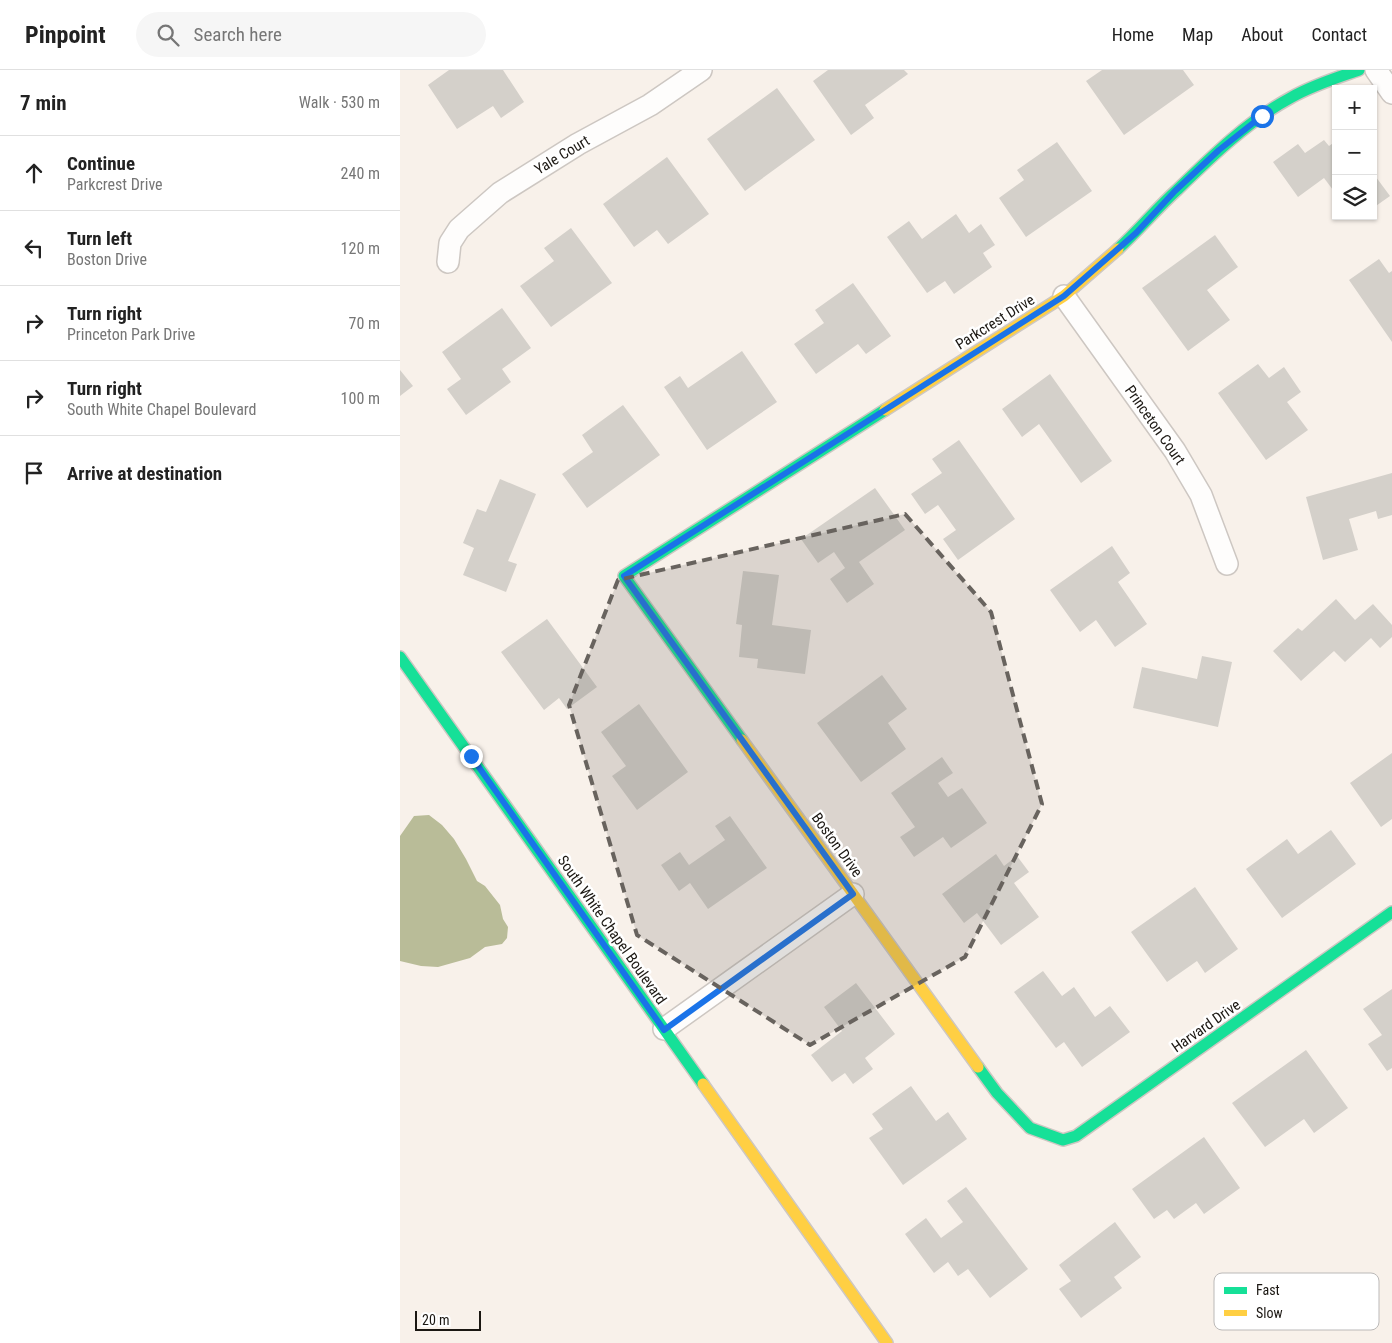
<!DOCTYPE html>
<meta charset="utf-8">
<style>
:root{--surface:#fff;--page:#f6f6f6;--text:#222;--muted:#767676;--line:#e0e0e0}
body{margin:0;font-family:"Roboto Condensed",sans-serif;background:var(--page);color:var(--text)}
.controls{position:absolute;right:15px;top:15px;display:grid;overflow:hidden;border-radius:0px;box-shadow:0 1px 4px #0004}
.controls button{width:45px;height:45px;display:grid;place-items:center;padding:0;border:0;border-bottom:1px solid var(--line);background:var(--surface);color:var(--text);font:25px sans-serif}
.scale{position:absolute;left:15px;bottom:12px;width:66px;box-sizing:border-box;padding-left:5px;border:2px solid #1b1712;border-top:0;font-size:14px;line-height:18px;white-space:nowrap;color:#1b1712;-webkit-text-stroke:4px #fff;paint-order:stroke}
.stop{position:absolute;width:15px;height:15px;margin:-11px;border:4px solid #1a73e8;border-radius:50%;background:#fff}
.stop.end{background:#1a73e8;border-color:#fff;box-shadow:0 1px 5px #0008}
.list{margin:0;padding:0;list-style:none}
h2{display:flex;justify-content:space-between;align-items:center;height:65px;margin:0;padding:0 20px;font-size:21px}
h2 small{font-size:16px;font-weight:400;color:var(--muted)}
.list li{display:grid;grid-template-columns:32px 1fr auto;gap:15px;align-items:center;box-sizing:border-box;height:75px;padding:0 20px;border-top:1px solid var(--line)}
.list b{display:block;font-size:19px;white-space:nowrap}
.list p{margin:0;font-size:16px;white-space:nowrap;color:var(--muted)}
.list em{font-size:16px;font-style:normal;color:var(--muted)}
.icon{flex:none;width:28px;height:28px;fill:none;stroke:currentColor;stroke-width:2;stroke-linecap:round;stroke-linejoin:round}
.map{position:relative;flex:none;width:992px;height:1273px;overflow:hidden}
header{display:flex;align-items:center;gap:30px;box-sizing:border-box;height:70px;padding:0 25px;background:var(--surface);border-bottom:1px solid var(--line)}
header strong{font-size:24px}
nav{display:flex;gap:28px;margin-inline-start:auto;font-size:18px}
.search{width:350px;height:45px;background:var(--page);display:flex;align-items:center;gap:12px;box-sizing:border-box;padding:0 18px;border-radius:28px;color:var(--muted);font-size:19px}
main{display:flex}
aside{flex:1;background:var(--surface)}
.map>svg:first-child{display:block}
.water{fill:#b9bc98}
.building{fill:#d4d0ca}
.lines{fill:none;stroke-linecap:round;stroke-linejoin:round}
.street-casing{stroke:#cdc7c2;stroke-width:24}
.fast-casing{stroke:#cdc7c2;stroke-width:14}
.slow-casing{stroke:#cdc7c2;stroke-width:14}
.street{stroke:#fefdfc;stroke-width:21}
.fast{stroke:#16e098;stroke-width:11}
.slow{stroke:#ffcf43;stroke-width:11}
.route{stroke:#1a73e8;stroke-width:6}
.marked{fill:#68635e;fill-opacity:0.2;stroke:#68635e;stroke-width:4;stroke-dasharray:10 6;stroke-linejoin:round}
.labels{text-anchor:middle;stroke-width:5;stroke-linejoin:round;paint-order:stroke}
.street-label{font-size:15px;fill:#1b1712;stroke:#fff}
.key{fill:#fff;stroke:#bbb9b8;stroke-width:1}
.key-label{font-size:14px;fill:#1b1712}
</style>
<header>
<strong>Pinpoint</strong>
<div class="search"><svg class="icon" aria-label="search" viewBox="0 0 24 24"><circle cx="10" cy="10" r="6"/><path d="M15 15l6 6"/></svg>Search here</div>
<nav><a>Home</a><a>Map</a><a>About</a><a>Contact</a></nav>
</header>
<main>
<aside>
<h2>7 min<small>Walk · 530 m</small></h2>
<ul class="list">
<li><svg class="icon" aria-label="ahead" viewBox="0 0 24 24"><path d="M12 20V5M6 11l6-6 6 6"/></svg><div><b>Continue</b><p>Parkcrest Drive</p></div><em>240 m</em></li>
<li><svg class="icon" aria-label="left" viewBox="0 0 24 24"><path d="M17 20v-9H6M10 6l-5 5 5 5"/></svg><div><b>Turn left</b><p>Boston Drive</p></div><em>120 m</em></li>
<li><svg class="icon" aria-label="right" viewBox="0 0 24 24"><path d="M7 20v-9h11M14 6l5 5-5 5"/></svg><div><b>Turn right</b><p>Princeton Park Drive</p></div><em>70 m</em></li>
<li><svg class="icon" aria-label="right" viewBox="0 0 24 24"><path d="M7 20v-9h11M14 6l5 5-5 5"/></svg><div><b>Turn right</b><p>South White Chapel Boulevard</p></div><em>100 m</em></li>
<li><svg class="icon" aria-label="arrive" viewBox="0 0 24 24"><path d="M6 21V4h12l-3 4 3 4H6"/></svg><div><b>Arrive at destination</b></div></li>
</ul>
</aside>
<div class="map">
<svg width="992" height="1273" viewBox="0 0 992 1273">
<rect width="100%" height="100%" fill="#f8f1ea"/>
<path class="water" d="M29,745L42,755L54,769L66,789L77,811L85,816L100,835L103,849L108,857L107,868L102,874L85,877L70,888L38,897L21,896L0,891V766L14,746Z"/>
<path class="building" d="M49,0H103L124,32L101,48L93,36L57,59L28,15Z
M428,0H504L508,4L465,35L474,48L451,65L413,11Z
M702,0H783L794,15L724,65L686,11Z
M377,18L415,70L345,121L307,69Z
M924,70L929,76L936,71V124L924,108L898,127L873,92L898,74L905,83Z
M657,72L692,121L626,167L599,128L624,110L617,100Z
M267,87L309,144L268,174L257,160L234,177L203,134Z
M973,103L990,126L973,138Z
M556,144L569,163L581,154L595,175L583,183L592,197L554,224L545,211L527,223L487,167L509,151L522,169Z
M171,158L212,213L151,257L120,216L154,191L144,178Z
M815,165L838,197L807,220L830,250L788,281L742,218Z
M979,189L989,203L992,201V272L949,210Z
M453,213L491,266L466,284L458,274L416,304L394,274L424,253L415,240Z
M102,238L131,278L102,299L111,312L66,345L47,319L61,309L42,282Z
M342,281L377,332L307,380L264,317L280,306L288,318Z
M858,294L869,308L884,297L901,322L887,332L908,360L866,390L818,323Z
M0,300L13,316L0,326Z
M650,304L712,391L681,413L639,354L622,367L602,339Z
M223,335L260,385L187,438L162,404L193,382L182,365Z
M559,370L615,449L558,490L543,469L556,460L538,435L525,444L511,424L542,403L532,389Z
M992,403V445L978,449L976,441L949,449L958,480L923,490L906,427Z
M100,409L136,424L108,491L117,494L106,522L63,505L74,478L63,473L77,439L86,442Z
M475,418L505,460L459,492L474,514L447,533L430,509L445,498L434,482L418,493L401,469Z
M712,476L730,503L718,512L747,554L715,577L696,550L680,562L650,520Z
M343,501L379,505L372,555L411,560L405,604L357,598L358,589L339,587L342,555L336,554Z
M936,529L955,550L973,534L992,555V567L980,578L971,568L945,592L934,581L901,611L873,581L898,558L902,561Z
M147,549L197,617L167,639L159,628L144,640L101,582Z
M802,586L832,592L818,657L733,638L742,597L797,609Z
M482,605L507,639L488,653L506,679L461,712L417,653Z
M239,634L288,702L237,740L212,706L226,696L201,662Z
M992,683V749L981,757L950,713Z
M542,687L553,703L538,713L548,727L562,718L587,753L551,778L543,767L514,787L500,767L515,757L491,723Z
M330,746L367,798L308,839L290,813L279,821L261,795L280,782L289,795L325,770L315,756Z
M931,760L956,794L882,848L846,799L887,769L898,784Z
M596,784L604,796L617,786L629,802L614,813L639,847L601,875L577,843L564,853L542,824Z
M795,817L838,879L805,903L797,891L767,912L731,862Z
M643,901L662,926L674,917L695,947L710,936L730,962L682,997L664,972L656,978L614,922Z
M456,913L495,964L465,988L473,999L453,1014L445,1003L432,1012L411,985L442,961L424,937Z
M992,919V998L987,1001L968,974L982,965L963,939Z
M906,980L948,1038L914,1063L904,1049L865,1077L832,1033Z
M511,1016L536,1051L548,1042L567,1069L503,1115L469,1068L483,1059L472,1044Z
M804,1067L840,1118L804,1144L796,1133L774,1149L767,1140L754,1149L732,1119Z
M566,1117L628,1199L590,1228L568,1199L558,1206L548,1192L534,1203L505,1164L526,1148L541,1168L563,1152L547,1131Z
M715,1152L741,1187L714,1207L722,1218L681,1248L659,1219L671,1211L659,1195Z"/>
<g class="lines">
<g class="street-casing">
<path id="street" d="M976,0L992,23
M48,192L50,173L59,159L100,123L178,74L250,35L301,0
M664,226L775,381L801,425L827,494
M264,959L453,824"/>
</g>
<g class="fast-casing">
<path id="fast" d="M718,179C739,160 756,139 777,120C812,86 849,50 892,27C913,15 936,8 959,0
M0,587L303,1014
M342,670L224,506L485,340
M578,997L597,1023L630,1058L663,1070L676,1066L992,842"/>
</g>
<g class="slow-casing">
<path id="slow" d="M485,340L664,226L718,179
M342,670L578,997
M303,1014L487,1273"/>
</g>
<use href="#street" class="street"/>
<use href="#fast" class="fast"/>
<use href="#slow" class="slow"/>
</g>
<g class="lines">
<path class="route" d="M71,686L264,960L453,824L224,506L664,226L736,163L775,121L819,80L862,46"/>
</g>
<path class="marked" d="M505,444L591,542L642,734L565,887L410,975L237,865L169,635L218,510Z"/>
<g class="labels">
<g class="street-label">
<text transform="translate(162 85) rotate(-31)" y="5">Yale Court</text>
<text transform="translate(595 252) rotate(-32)" y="5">Parkcrest Drive</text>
<text transform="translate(755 355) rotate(55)" y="5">Princeton Court</text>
<text transform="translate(437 775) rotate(54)" y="5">Boston Drive</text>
<text transform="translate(212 860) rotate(55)" y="5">South White Chapel Boulevard</text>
<text transform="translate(806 956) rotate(-35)" y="5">Harvard Drive</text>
</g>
</g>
<rect x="814" y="1203" width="165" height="57" rx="8" class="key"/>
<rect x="824" y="1217" width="23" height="7" fill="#16e098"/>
<rect x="824" y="1240" width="23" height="6" fill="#ffcf43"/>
<g class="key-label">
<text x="856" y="1225">Fast</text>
<text x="856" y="1248">Slow</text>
</g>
</svg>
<div class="controls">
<button>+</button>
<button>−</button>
<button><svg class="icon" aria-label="layers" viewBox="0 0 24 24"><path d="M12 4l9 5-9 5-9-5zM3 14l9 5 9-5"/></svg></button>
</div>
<div class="scale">20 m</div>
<div class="stop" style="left:862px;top:46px"></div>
<div class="stop end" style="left:71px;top:686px"></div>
</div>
</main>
